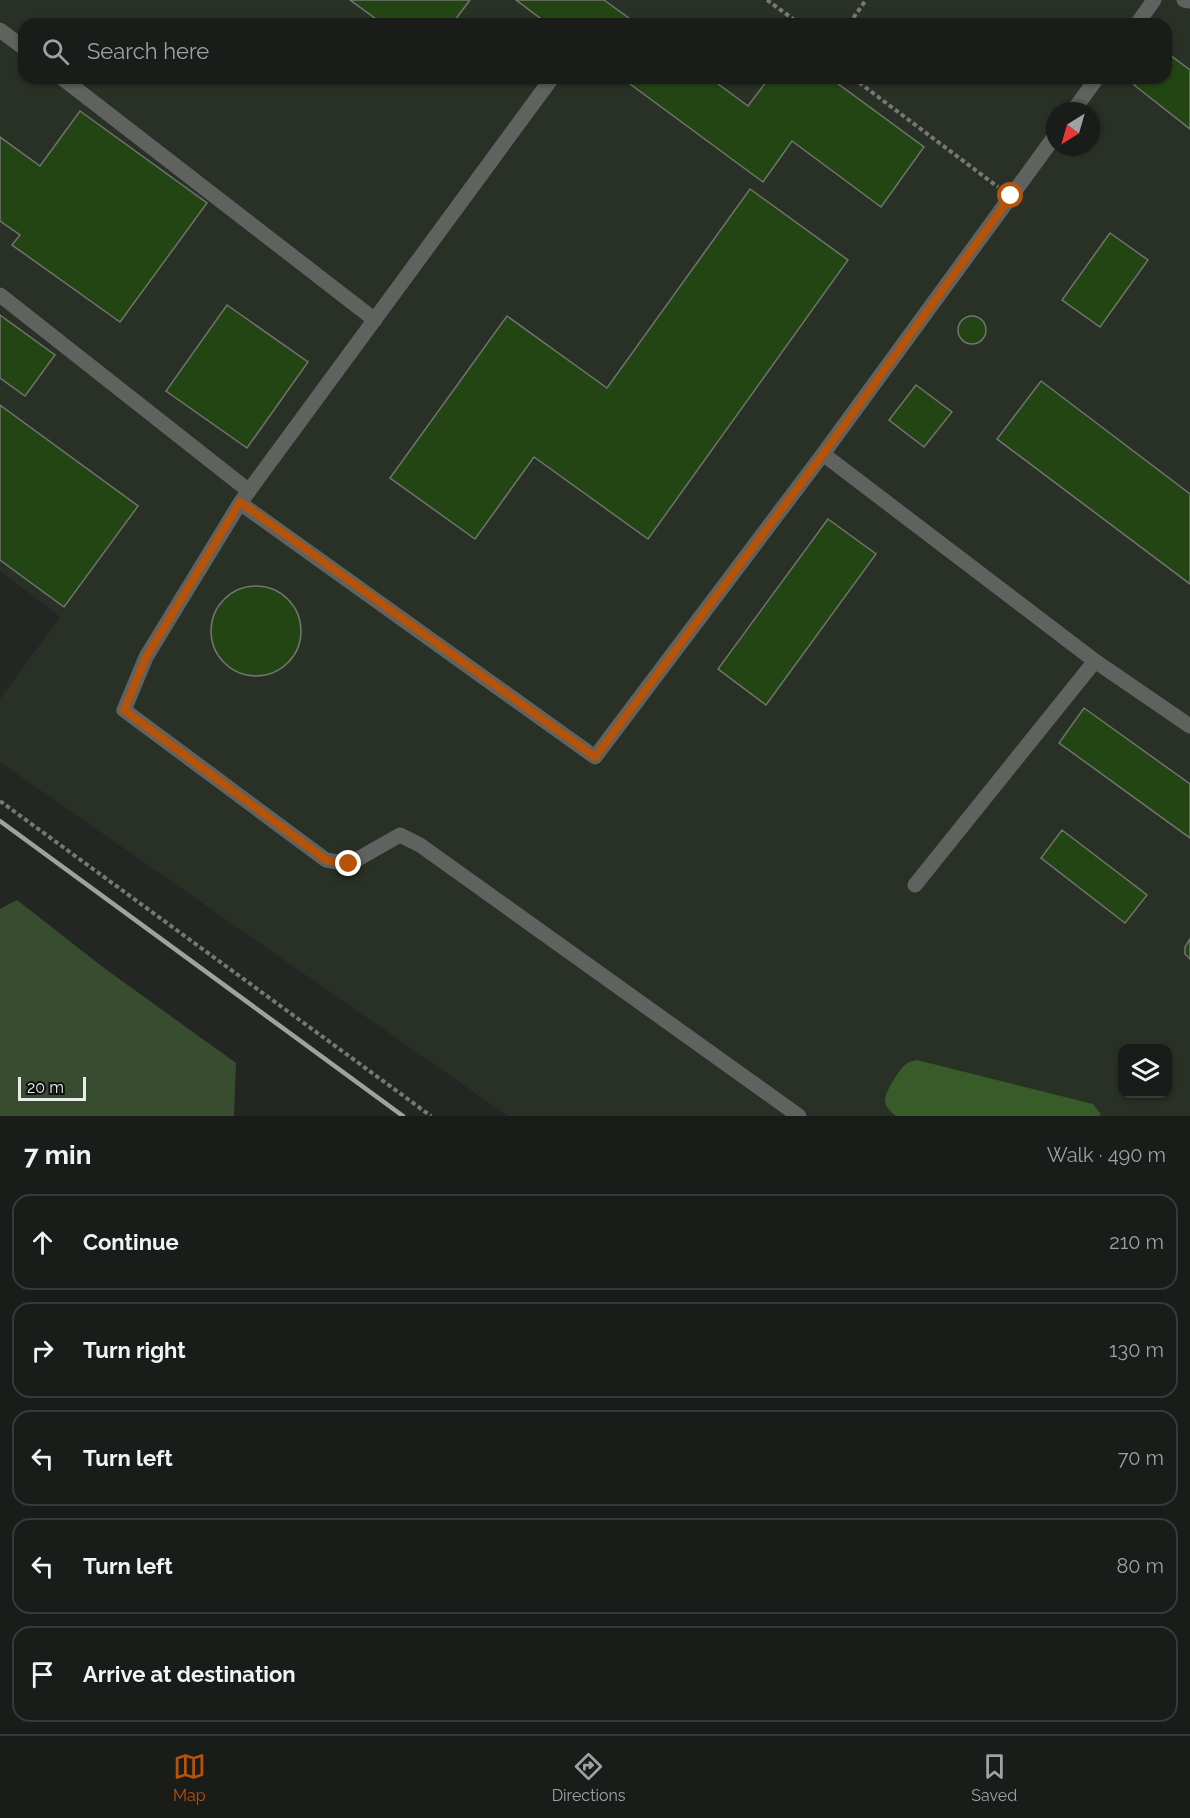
<!DOCTYPE html>
<meta charset="utf-8">
<style>
:root{--surface:#1a1c1a;--page:#272927;--text:#f1f3f6;--muted:#9fa1a2;--line:#383a39;--accent:#b45309}
body{margin:0;font-family:Raleway,sans-serif;background:var(--page);color:var(--text)}
.controls{position:absolute;right:18px;bottom:18px;display:grid;overflow:hidden;border-radius:12px;box-shadow:0 2px 4px #0004}
.controls button{width:54px;height:54px;display:grid;place-items:center;padding:0;border:0;border-bottom:2px solid var(--line);background:var(--surface);color:var(--text);font:30px sans-serif}
.compass{position:absolute;left:1046px;top:102px;width:54px;height:54px;border-radius:50%;background:var(--surface);box-shadow:0 2px 4px #0004;rotate:217deg}
.scale{position:absolute;left:18px;bottom:15px;width:68px;box-sizing:border-box;padding-left:6px;border:3px solid #e9ece9;border-top:0;font-size:16px;line-height:21px;white-space:nowrap;color:#e9ece9;-webkit-text-stroke:4px #0d0f0d;paint-order:stroke}
.stop{position:absolute;width:18px;height:18px;margin:-14px;border:4px solid #b45309;border-radius:50%;background:#fff}
.stop.end{background:#b45309;border-color:#fff;box-shadow:0 2px 6px #0008}
.list{margin:0;padding:0;list-style:none}
h2{display:flex;justify-content:space-between;align-items:center;height:78px;margin:0;padding:0 24px;font-size:26px}
h2 small{font-size:20px;font-weight:400;color:var(--muted)}
.list li{display:grid;grid-template-columns:39px 1fr auto;gap:18px;align-items:center;box-sizing:border-box;height:96px;margin:0 12px 12px;padding:0 12px;border:2px solid var(--line);border-radius:18px}
.list b{display:block;font-size:22px;white-space:nowrap}
.list em{font-size:20px;font-style:normal;color:var(--muted)}
.icon{flex:none;width:33px;height:33px;fill:none;stroke:currentColor;stroke-width:2;stroke-linecap:round;stroke-linejoin:round}
.map{position:relative;flex:none;width:1190px;height:1116px;overflow:hidden}
.search{position:absolute;background:var(--surface);box-shadow:0 2px 4px #0004;left:18px;right:18px;top:18px;height:66px;display:flex;align-items:center;gap:15px;box-sizing:border-box;padding:0 21px;border-radius:18px;color:var(--muted);font-size:22px}
.sheet{height:618px;background:var(--surface)}
nav{display:flex;justify-content:space-around;align-items:center;box-sizing:border-box;height:84px;border-top:2px solid var(--line);background:var(--surface);font-size:16px;color:var(--muted)}
nav a{display:grid;justify-items:center;gap:3px}
nav .on{color:var(--accent)}
.map>svg:first-child{display:block}
.built{fill:#293026;fill-rule:evenodd}
.green{fill:#384d30}
.water{fill:#385b2a}
.building{fill:#234514;stroke:#70746f;stroke-width:1.5}
.lines{fill:none;stroke-linecap:round;stroke-linejoin:round}
.path{stroke:#757874;stroke-width:4;stroke-dasharray:4.5 3;stroke-linecap:butt}
.minor{stroke:#606260;stroke-width:15}
.rail{stroke:#9fa29e;stroke-width:4.5}
.route{stroke:#b45309;stroke-width:8}
</style>
<div class="map">
<svg width="1190" height="1116" viewBox="0 0 1190 1116">
<rect width="100%" height="100%" fill="#232622"/>
<path class="built" d="M0,0H1190V1116H508L0,762V699L60,617L0,571ZM24,24H1166V78H24ZM1055,111H1091V147H1055ZM1122,1048H1168V1094H1122Z"/>
<path class="green" d="M17,900L104,968L236,1063L234,1116H0V909Z"/>
<path class="water" d="M917,1060L1093,1104L1100,1113V1116H896C891,1112 886,1108 885,1101C884,1094 898,1071 904,1066C907,1062 912,1061 917,1060Z"/>
<path class="building" d="M350,0H470L452,24H383Z
M516,0H604L637,24H548Z
M1166,52L1190,70V129L1134,85L1140,78H1166Z
M622,78H710L748,106L769,78H830L924,147L881,207L792,141L763,182Z
M80,111L207,203L120,322L12,245L20,235L0,221V137L40,166Z
M750,189L848,260L648,539L534,457L475,539L390,478L507,316L607,388Z
M1110,233L1148,260L1100,327L1062,300Z
M227,305L308,362L247,448L166,391Z
M0,315L55,355L25,396L0,378Z
M958 330a14 14 0 1 1 28 0a14 14 0 1 1-28 0Z
M1041,381L1190,494V584L997,439Z
M916,385L952,412L924,447L889,420Z
M0,405L138,506L64,607L0,560Z
M828,519L876,554L766,705L718,669Z
M211 631a45 45 0 1 1 90 0a45 45 0 1 1-90 0Z
M1084,708L1190,784V838L1059,743Z
M1062,830L1147,895L1125,923L1041,858Z
M1190,939V959L1185,954V947Z"/>
<g class="lines">
<path class="path" d="M767,0L800,24
M849,24L866,0
M853,78L998,187
M0,801L431,1116"/>
<path class="minor" d="M1184,0L1190,1
M1137,24L1154,0
M0,30L24,48
M62,78L375,320
M552,78L240,503L595,757L823,454L1055,136
M1073,111L1097,78
M0,295L249,491
M823,454L1095,661L1190,726
M240,503L146,657L124,710L326,860L349,864L400,835L420,845L799,1116
M915,885L1095,661"/>
<path class="rail" d="M0,821L403,1116"/>
</g>
<g class="lines">
<path class="route" d="M349,864L326,860L124,710L146,657L240,502L595,757L823,454L1011,196"/>
</g>
</svg>
<div class="controls">
<button><svg class="icon" aria-label="layers" viewBox="0 0 24 24"><path d="M12 4l9 5-9 5-9-5zM3 14l9 5 9-5"/></svg></button>
</div>
<svg class="compass" viewBox="-18 -18 36 36"><path d="M0-13l5 13h-10z" fill="#e53935"/><path d="M0 13l5-13h-10z" fill="#9fa1a2"/></svg>
<div class="scale">20 m</div>
<div class="stop" style="left:1011px;top:196px"></div>
<div class="stop end" style="left:349px;top:864px"></div>
<div class="search"><svg class="icon" aria-label="search" viewBox="0 0 24 24"><circle cx="10" cy="10" r="6"/><path d="M15 15l6 6"/></svg>Search here</div>
</div>
<section class="sheet">
<h2>7 min<small>Walk · 490 m</small></h2>
<ul class="list">
<li><svg class="icon" aria-label="ahead" viewBox="0 0 24 24"><path d="M12 20V5M6 11l6-6 6 6"/></svg><div><b>Continue</b></div><em>210 m</em></li>
<li><svg class="icon" aria-label="right" viewBox="0 0 24 24"><path d="M7 20v-9h11M14 6l5 5-5 5"/></svg><div><b>Turn right</b></div><em>130 m</em></li>
<li><svg class="icon" aria-label="left" viewBox="0 0 24 24"><path d="M17 20v-9H6M10 6l-5 5 5 5"/></svg><div><b>Turn left</b></div><em>70 m</em></li>
<li><svg class="icon" aria-label="left" viewBox="0 0 24 24"><path d="M17 20v-9H6M10 6l-5 5 5 5"/></svg><div><b>Turn left</b></div><em>80 m</em></li>
<li><svg class="icon" aria-label="arrive" viewBox="0 0 24 24"><path d="M6 21V4h12l-3 4 3 4H6"/></svg><div><b>Arrive at destination</b></div></li>
</ul>
</section>
<nav>
<a class="on"><svg class="icon" aria-label="map" viewBox="0 0 24 24"><path d="M3 6l6-2 6 2 6-2v14l-6 2-6-2-6 2zM9 4v14M15 6v14"/></svg>Map</a>
<a><svg class="icon" aria-label="directions" viewBox="0 0 24 24"><path d="M12 3l9 9-9 9-9-9zM9 14v-3h6M13 9l2 2-2 2"/></svg>Directions</a>
<a><svg class="icon" aria-label="saved" viewBox="0 0 24 24"><path d="M7 4h10v16l-5-4-5 4z"/></svg>Saved</a>
</nav>
